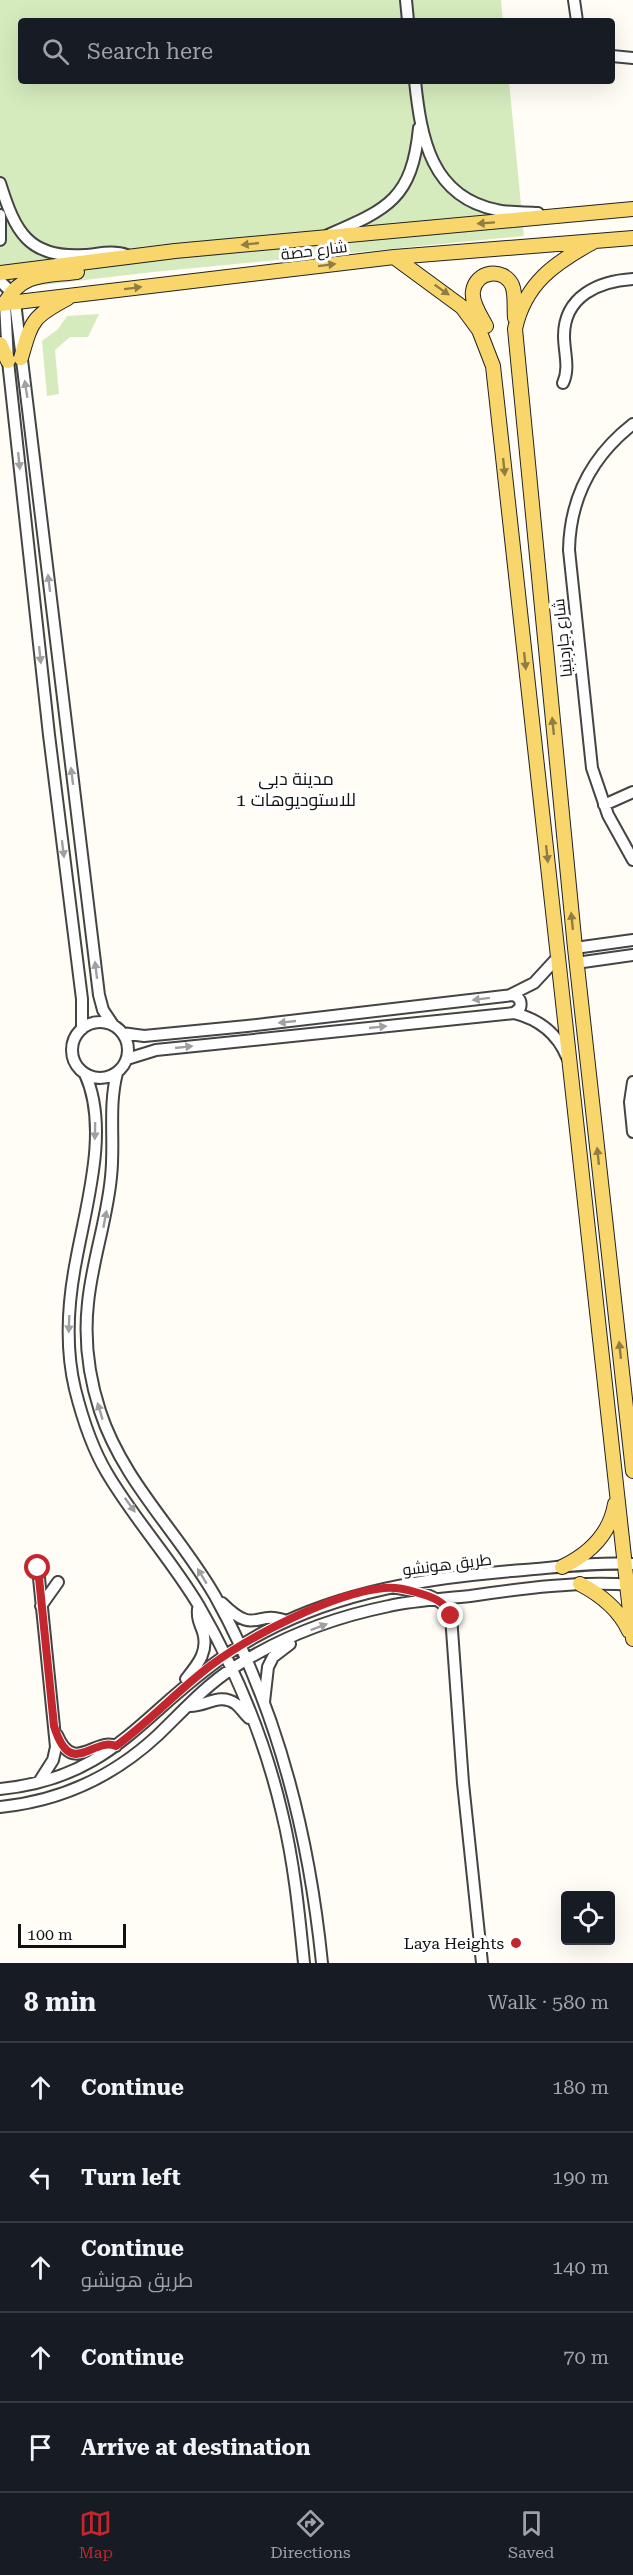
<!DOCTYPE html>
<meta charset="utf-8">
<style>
:root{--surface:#171b24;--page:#20242c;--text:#f1f3f6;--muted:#9ea1a6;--line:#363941;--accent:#c4262e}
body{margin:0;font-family:"Roboto Serif",Cairo,serif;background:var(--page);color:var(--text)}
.controls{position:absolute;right:18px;bottom:18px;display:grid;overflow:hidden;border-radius:6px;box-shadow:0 6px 24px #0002}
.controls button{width:54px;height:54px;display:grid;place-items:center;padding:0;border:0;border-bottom:2px solid var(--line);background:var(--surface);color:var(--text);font:30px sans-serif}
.scale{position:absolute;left:18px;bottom:15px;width:108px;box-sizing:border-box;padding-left:6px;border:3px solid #111;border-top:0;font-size:16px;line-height:21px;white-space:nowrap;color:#111;-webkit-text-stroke:4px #fff;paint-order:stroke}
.stop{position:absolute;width:18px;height:18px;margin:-14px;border:4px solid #c4262e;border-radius:50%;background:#fff}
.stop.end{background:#c4262e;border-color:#fff;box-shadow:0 2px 6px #0008}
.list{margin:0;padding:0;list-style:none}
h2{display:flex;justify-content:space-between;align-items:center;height:78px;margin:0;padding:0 24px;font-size:26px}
h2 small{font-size:20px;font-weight:400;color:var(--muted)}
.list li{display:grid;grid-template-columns:39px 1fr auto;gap:18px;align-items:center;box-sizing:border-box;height:90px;padding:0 24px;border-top:2px solid var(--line)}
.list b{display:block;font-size:22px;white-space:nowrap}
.list p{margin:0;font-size:20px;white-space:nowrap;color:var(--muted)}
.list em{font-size:20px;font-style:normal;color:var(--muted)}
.icon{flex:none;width:33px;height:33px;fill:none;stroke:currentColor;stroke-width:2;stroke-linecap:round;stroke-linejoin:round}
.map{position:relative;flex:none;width:633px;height:1963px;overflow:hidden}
.search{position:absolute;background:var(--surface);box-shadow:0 6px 24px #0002;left:18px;right:18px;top:18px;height:66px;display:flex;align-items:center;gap:15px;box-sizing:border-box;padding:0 21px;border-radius:6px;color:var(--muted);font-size:22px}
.sheet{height:528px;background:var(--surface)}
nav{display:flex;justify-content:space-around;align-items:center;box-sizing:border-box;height:84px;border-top:2px solid var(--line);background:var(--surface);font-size:16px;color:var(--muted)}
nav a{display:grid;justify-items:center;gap:3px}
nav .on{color:var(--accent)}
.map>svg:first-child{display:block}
.green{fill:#d5ebbd}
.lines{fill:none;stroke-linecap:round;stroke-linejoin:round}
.minor-casing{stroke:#444;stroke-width:14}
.major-casing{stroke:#222;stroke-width:16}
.minor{stroke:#fff;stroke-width:10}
.major{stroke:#f9d66b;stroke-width:14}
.oneway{fill:#917d42}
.oneway2{fill:#a0a0a0}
.route{stroke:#c4262e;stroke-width:8}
.poi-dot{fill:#c4262e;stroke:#fff;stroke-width:2}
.labels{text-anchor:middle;stroke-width:6;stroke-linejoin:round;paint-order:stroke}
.street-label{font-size:16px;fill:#111;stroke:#fff}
.poi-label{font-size:16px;fill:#111;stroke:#fff;text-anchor:end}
.neighbourhood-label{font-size:18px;fill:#111;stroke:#fff}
</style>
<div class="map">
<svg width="633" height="1963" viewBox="0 0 633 1963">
<rect width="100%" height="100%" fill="#fffdf5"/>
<path class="green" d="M0,0H501L503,21H21V81H509L524,236L153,272L0,290Z
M99,314L88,337H70L55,350L59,394L47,396L42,341L58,329L67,316Z"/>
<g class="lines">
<g class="minor-casing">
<path id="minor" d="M406,0L408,21
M574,0L577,21
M612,56L633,58
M415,81C421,138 431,197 497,210C510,213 525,212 538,213
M0,183C15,231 28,259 85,255C99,254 113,250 127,255
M0,215V240
M328,235C388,209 412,199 419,128
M0,281L11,292L15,302L99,995L103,1010L113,1025
M5,303L8,361L49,735L82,999V1029
M563,383C570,368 564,352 564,336C564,296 599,281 633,279
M633,424C592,456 570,498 569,550L592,768L608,815L633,860
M604,805L633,792
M575,948L633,940
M576,963L633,955
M510,995L534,983L558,957
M514,1013C538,1019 557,1033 567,1057
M72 1050a28 28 0 1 1 56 0a28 28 0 1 1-56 0Z
M122,1033L144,1036L247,1026L513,995C519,997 522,1001 520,1008L514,1013L156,1050L127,1059
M117,1073C108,1107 115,1142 111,1177C107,1220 92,1261 88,1303C84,1339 89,1377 100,1411C123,1482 179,1533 215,1596C278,1709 309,1835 322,1963
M85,1074C110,1128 86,1205 76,1261C68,1302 65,1347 75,1389C82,1417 92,1448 107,1473C134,1519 171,1559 199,1606C236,1670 265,1740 282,1813C294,1862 299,1913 304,1963
M633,1082L630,1102L633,1132
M38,1568L56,1747L53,1760L39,1782
M396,1588C415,1591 443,1595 451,1616L463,1783L482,1963
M222,1603C256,1637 255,1609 286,1621
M41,1606L58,1582
M186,1679C197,1665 209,1652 203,1632C200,1624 197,1618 198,1609
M264,1702L268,1667L273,1657L290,1644
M189,1706C206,1707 219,1692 236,1704C241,1708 244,1714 249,1718
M57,1735C74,1775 95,1737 116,1746
M0,1789C113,1778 142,1712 226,1655C315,1594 419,1578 524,1570C560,1567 597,1562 633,1564
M0,1807C60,1801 114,1776 158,1735C182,1712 205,1686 233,1668C279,1638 335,1617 389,1606C415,1600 443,1599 470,1596C524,1588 578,1581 633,1585"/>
</g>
<g class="major-casing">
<path id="major" d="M593,242C555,263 525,283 515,329L575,948L633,1471
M394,257L462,307L479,330L493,366L633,1639
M0,273L175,251L633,209
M5,303C22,272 45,276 77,272
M0,304L394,257L633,238
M486,326C481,316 471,303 473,291C476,271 503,267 512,285C516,294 514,308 515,318
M0,344L8,361
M21,358C32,320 32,317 68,298
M562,1567C589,1554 610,1534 615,1504
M580,1584C601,1595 619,1609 629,1631"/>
</g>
<use href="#minor" class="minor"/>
<use href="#major" class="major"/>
</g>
<defs><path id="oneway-solid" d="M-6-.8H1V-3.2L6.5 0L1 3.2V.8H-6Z" transform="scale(1.5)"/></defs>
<g class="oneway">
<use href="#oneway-solid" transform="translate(486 223) rotate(176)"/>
<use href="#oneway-solid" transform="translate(250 244) rotate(174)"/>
<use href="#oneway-solid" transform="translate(327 265) rotate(-7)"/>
<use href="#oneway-solid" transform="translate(133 288) rotate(-7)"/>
<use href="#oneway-solid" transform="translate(442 290) rotate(35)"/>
<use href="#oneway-solid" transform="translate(504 467) rotate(84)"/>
<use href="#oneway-solid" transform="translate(525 661) rotate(84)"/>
<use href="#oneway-solid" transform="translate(553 726) rotate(-96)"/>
<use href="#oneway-solid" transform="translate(547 854) rotate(84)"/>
<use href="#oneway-solid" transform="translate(572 921) rotate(-96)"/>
<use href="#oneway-solid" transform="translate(598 1156) rotate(-96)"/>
<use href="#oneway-solid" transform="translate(620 1350) rotate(-96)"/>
</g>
<g class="oneway2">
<use href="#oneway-solid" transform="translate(26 389) rotate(-99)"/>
<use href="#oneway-solid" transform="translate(19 461) rotate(84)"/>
<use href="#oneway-solid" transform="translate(49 583) rotate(-97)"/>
<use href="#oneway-solid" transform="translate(40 655) rotate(84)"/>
<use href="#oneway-solid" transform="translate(72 776) rotate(-97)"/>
<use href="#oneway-solid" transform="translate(63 849) rotate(83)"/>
<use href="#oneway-solid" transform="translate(96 970) rotate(-97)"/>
<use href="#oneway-solid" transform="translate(481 999) rotate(173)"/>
<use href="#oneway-solid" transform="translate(287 1022) rotate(174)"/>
<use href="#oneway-solid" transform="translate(378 1027) rotate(-6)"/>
<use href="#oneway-solid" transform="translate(184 1047) rotate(-6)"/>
<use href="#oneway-solid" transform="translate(95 1131) rotate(91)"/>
<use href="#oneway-solid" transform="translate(105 1219) rotate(-79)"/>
<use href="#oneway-solid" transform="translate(69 1324) rotate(92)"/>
<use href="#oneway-solid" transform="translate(100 1411) rotate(-107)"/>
<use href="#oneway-solid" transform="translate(130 1505) rotate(54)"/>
<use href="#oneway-solid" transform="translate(202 1576) rotate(-121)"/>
<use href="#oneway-solid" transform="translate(319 1627) rotate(-21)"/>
</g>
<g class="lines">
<path class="route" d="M38,1568L54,1726C71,1781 93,1736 116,1746C149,1722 177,1691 210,1666C250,1636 333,1593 384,1588C394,1587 405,1589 415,1592C430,1596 446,1601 451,1616"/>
</g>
<circle class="poi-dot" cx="516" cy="1943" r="6"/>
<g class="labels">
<g class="street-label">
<text transform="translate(314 250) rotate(-7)" y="6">شارع حصة</text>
<text transform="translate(562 638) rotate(-96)" y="6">شارع جاردينيا</text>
<text transform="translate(447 1564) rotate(-7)" y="6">طريق هونشو</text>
</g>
<g class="poi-label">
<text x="504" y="1949">Laya Heights</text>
</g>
<g class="neighbourhood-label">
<text x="296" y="785">مدينة دبي<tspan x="296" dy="21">للاستوديوهات 1</tspan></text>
</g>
</g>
</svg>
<div class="controls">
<button><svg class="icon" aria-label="locate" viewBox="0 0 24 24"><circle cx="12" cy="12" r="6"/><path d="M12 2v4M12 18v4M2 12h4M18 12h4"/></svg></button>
</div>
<div class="scale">100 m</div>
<div class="stop" style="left:38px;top:1568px"></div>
<div class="stop end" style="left:451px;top:1616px"></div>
<div class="search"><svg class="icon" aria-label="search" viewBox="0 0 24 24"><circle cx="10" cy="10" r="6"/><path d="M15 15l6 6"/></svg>Search here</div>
</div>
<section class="sheet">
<h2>8 min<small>Walk · 580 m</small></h2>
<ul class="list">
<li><svg class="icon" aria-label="ahead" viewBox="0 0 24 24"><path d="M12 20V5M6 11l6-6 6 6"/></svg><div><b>Continue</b></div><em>180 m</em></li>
<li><svg class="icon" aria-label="left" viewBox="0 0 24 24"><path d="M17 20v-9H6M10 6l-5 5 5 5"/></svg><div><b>Turn left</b></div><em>190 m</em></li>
<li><svg class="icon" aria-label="ahead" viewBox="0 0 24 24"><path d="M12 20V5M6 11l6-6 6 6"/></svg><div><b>Continue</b><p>طريق هونشو</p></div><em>140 m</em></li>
<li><svg class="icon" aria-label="ahead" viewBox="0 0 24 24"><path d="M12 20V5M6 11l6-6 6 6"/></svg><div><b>Continue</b></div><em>70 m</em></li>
<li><svg class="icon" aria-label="arrive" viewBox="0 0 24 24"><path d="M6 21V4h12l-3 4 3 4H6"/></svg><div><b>Arrive at destination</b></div></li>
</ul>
</section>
<nav>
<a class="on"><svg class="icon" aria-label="map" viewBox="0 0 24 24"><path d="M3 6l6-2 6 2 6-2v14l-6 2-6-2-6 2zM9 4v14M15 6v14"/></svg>Map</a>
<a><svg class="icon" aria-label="directions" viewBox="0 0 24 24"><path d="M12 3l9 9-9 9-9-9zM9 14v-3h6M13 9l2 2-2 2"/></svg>Directions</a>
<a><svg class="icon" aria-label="saved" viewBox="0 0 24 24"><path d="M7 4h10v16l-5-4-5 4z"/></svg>Saved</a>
</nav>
